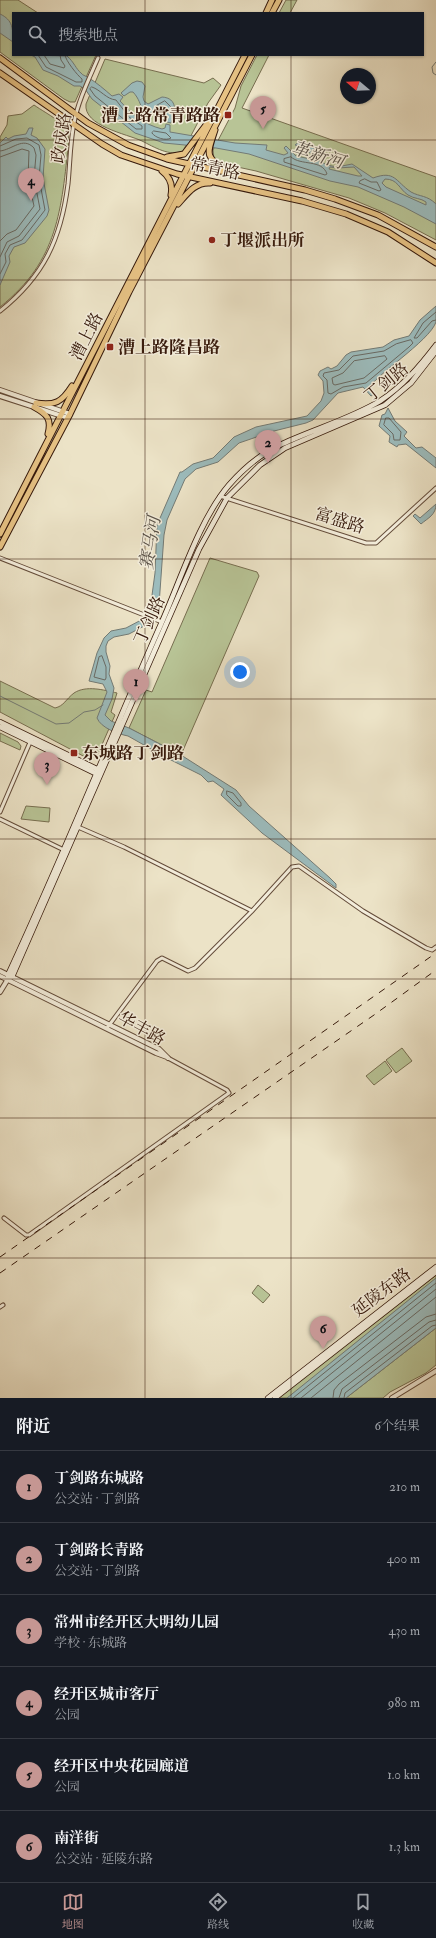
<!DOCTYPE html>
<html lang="zh">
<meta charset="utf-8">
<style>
:root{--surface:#171b24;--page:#242831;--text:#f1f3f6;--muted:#9ea1a6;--line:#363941;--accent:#c59692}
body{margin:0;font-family:"IM FELL Double Pica","Noto Serif SC",serif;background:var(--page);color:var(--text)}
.compass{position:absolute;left:340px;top:68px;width:36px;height:36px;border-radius:50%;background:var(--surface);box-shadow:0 1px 3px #0004;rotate:289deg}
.you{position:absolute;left:240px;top:672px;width:14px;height:14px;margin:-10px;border:3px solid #fff;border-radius:50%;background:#1a73e8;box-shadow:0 0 0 6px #1a73e833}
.badge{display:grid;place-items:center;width:26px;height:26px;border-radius:50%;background:var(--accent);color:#111;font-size:13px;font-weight:700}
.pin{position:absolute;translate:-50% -33px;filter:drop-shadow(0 1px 2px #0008)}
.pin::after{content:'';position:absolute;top:21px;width:14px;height:12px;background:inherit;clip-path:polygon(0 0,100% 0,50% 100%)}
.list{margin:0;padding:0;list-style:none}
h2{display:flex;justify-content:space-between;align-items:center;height:52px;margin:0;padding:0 16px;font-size:17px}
h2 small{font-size:13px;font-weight:400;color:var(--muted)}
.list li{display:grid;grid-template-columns:26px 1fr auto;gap:12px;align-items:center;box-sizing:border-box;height:72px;padding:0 16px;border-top:1px solid var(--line)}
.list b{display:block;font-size:15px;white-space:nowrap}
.list p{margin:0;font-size:13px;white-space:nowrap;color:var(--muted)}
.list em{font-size:13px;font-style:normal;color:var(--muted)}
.icon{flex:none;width:22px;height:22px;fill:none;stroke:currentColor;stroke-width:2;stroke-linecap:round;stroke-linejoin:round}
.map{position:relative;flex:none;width:436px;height:1398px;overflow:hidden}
.search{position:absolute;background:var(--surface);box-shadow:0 1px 3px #0004;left:12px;right:12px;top:12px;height:44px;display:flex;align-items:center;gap:10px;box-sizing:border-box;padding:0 14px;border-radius:0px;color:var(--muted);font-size:15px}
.sheet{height:484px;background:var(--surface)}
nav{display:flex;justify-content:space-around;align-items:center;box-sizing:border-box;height:56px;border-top:1px solid var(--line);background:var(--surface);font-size:11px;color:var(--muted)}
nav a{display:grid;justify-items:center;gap:2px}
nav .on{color:var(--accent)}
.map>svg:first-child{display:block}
.green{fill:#b8c496;stroke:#776e50}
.water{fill:#9cbcbd;stroke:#737b76;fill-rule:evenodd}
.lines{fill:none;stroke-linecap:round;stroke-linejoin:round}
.shore{stroke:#696a64;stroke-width:1}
.stream{stroke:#737b76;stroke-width:1}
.minor-casing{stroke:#644c3a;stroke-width:5}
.tertiary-casing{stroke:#644c3a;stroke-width:6}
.secondary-casing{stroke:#36190b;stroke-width:6}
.primary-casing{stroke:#36190b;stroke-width:7}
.minor{stroke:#f3eddb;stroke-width:3}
.tertiary{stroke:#f3eddb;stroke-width:4}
.secondary{stroke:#f3eddb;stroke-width:4.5}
.primary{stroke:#e6c284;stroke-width:5}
.rail{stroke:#36190b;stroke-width:1;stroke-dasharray:7 7;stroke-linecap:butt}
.grid{fill:none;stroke:#36190b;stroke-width:1;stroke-opacity:0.55}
.poi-dot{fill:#8f2418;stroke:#f3eddb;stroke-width:1.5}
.labels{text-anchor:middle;stroke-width:3;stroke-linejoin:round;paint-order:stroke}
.poi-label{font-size:17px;font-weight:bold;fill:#36190b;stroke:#f3eddb;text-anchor:start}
.street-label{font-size:17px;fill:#36190b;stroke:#f3eddb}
.water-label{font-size:18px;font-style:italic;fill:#5a5249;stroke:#f3eddb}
</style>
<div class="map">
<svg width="436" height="1398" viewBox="0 0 436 1398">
<rect width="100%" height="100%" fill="#ece3c7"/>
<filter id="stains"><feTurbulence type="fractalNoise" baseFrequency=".005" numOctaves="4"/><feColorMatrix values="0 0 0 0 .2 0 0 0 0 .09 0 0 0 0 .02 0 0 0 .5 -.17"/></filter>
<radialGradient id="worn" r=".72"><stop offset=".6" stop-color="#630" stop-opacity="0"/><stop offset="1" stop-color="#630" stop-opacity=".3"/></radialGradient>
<path class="green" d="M0,0H18L38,13H13V55H96L75,102H70L64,99L0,52Z
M286,0H297L290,13H279Z
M257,55H269L242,108L436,177V240L385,213L349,198L256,171L219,163L214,160L213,150L235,108L241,86Z
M105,59L204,83L213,78L221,85L208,103L183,151C170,157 154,147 142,141C127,134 83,126 86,104Z
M34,105C48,115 67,122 69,140C61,210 59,260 0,307V137L7,125L8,116L22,114Z
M210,558L257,572L259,576L181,755L129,728L146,690L152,692Z
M0,681L55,708C64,706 66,699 74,693C86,685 104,690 117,693L111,712L115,715L97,756L87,758L0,712Z
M0,733L18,742L21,746L20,750L0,741Z
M26,806L50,808L49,822L21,819Z
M402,1048L412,1061L396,1073L386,1060Z
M385,1061L392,1071L374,1085L366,1076Z
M436,1275V1282L289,1398H278Z
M258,1285L270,1295L263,1303L252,1293Z
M436,1328V1365L426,1373L390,1392L383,1398H346Z"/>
<path class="water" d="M0,14C13,20 13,29 13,42L0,33Z
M31,55L67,56C74,62 76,69 81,73C83,76 87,76 89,78C97,83 104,89 112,96L119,94L123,97L120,101C133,115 143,124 162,129L165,128L166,124L170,125V132L235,143L267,145L266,150L284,155L288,153L284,148L286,146L296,156L320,161L327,165L337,167L352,164L373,178C395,170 395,181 411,192C420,197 427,195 436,204V224L404,207L358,187L330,181L249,154L216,148L164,143L135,133L92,99L85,89L80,86H74L58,76L43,70L35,57ZM330,167L337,168L354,167L362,176H358L329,169ZM385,179C398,179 399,189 408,195C414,199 421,198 426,202V205L386,187L382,183Z
M137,81L142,82L145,86L143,97L144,101L148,104L162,97C178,98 176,113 171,123L167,122L163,112C135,116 146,106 133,92H130L124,96L121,93L132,83Z
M29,128H33L31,135L37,138L45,149L43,178L49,210L47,216L25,243L14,247L9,256L10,262L0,285V143L6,137L8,139L14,136L26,134Z
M300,141L314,148L318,153L311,151L312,154L300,148L302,147L295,145Z
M436,306C436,310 436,317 436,322C430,341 371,378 370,388L374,394L371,396L363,387L338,393L313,420L306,423L274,431L239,443L218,462L196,469L185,479L167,520L164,535L159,605L146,625L129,634L114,637L108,641L106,646V652L110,666L109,674L114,688L112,699L105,715L111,721L129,728L181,755L236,790L249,806L330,878L336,884V888L262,833L221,795L224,789L213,781L208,782L201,775L167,758L128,736C118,734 101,728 97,718L107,692L103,684L89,681L97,653L104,638L111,631L126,628L143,619L150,610L155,573L157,525L180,472H182L193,464L213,458L234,437L256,427L307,416L321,401L324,393L323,381L318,375L320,371L328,367L331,369L337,366L346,355L351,352L383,347L394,340L409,336L420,320Z
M388,408L395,421L407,432L404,436L416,448L422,447L436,458V468L406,444L398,445L397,447L389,442L390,436L379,426L382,415L385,414Z
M436,504C436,515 428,518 421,524L413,516L415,514L420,518Z
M436,1278V1328L346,1398H287Z"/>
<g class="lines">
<path class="shore" d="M38,55L46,67L76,82H82V79C78,76 65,60 65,55
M44,55L50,64L64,68L65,66L61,60L60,55
M92,87C101,90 106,99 116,100L129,117L142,126V129H136L95,96L90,89Z
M165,101L171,107L170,111L163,108H155L156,106Z
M154,131L166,133L171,138C166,141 155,138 152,133Z
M0,146L16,139L27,138L39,145L41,155L39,178L45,210L22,240L10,245L5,254L6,262L0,274
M0,151C12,150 23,136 34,148L36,155L34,178L40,209L19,236L7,242L0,257
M0,157L22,149L29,151L28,179L34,206L16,230L7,234L0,241
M291,157C301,166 322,159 327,174L325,175L284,162V159Z
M365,179L371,182H377L381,190L379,191L359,183L360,181Z
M436,312L423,323L414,338H417L432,321L436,320
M411,340L413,343L409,347L366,383L343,387L331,394L328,393L327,380L323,376L324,373L339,370L353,356L384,351L396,344Z
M385,356L387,359L364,378L335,385L333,384L332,378L343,373L354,361Z
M386,418H389L401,432L400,440H394L393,434L384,425Z
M102,656L106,667V678L105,680L94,677L99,657Z
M227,791L233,793L241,803V806H238L227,795Z
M293,1398L436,1283
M301,1398L436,1289
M311,1398L436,1297
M333,1398L334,1390L339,1384L426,1317L436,1314
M339,1398L342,1389L429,1322L436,1320
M344,1398L345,1393L432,1326L436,1325"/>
<path class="stream" d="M436,62L432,67L433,73L436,75
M0,696L56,724L69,723L84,712L95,710L103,705"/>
<g class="minor-casing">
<path id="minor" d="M0,311C44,276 61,239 68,184C70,164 70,143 74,123C78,101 89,79 98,58
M220,496L366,543H376L436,488
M0,558L162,622
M0,812L31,740
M0,819L64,850
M78,827L124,847L252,911
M107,1028L157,961L162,958L188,971L195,968L252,911L292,867L299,866L363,911L426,948L432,950L436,947
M4,1218L26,1235H29L229,1093L227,1090L168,1058
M0,1307L3,1305"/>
</g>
<g class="tertiary-casing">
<path id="tertiary" d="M0,390L70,414
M0,396L68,418
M0,971L159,1049L168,1058
M0,976L156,1053L167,1057
M0,992L8,979
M392,1398L436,1371"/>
</g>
<g class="secondary-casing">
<path id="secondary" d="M0,722L99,770
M0,727L99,775
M8,979V975C62,859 109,741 161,624C180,582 199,520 229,485C243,469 262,453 282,444C314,429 350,419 380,401C403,386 420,366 436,345
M8,979L12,977L199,549L227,498L260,465L285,448L385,405L411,383L436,351
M268,1398L436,1267
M275,1398L436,1272"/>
</g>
<g class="primary-casing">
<path id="primary" d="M266,13L272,0
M272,13L279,0
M0,58L88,123L128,145L167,159L305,190L335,199L378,215L436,247
M0,73L102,144L121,155L177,174L302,201L346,214L388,232L436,263
M215,130C207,154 204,157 227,171
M167,157L184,154L209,121
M162,171C170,177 173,185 171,195
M178,204C187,194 195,182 210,183
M36,403C55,406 62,402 72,386
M34,407C47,414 52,419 48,434
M0,534L245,55
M0,547L70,414L129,292L252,55"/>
</g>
<use href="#minor" class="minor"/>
<use href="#tertiary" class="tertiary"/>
<use href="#secondary" class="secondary"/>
<use href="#primary" class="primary"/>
<path class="rail" d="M0,1257L436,953
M0,1273L374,1015L436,970"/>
</g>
<path class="grid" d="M145,0V13M291,0V13M145,55V1398M291,55V1398M0,140H436M0,280H436M0,419H436M0,559H436M0,699H436M0,839H436M0,979H436M0,1118H436M0,1258H436"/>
<g class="poi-dot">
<rect x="224" y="111" width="8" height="8" rx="2"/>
<circle cx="212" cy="240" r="4"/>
<rect x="106" y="343" width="8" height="8" rx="2"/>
<rect x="70" y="749" width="8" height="8" rx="2"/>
</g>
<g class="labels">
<g class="poi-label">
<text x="220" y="121" text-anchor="end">漕上路常青路路</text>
<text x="220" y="246">丁堰派出所</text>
<text x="118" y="353">漕上路隆昌路</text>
<text x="82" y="759">东城路丁剑路</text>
</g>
<g class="street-label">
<text transform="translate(61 138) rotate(-81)" y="6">政成路</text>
<text transform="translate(215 168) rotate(12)" y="6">常青路</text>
<text transform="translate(86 336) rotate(-63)" y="6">漕上路</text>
<text transform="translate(386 382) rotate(-39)" y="6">丁剑路</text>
<text transform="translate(340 520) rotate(17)" y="6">富盛路</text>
<text transform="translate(149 620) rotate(-66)" y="6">丁剑路</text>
<text transform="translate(142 1028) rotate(29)" y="6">华丰路</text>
<text transform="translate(381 1292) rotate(-37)" y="6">延陵东路</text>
</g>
<g class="water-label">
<text transform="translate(318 155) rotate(17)" y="6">革新河</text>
<text transform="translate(150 543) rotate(-81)" y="6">赛马河</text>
</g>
</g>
<rect width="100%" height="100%" filter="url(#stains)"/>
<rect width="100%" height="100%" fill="url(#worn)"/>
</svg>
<svg class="compass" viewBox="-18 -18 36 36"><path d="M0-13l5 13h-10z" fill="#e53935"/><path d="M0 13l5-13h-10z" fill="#9ea1a6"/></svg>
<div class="you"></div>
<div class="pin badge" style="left:136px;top:702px">1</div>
<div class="pin badge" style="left:268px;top:463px">2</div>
<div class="pin badge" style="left:47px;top:785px">3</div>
<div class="pin badge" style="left:31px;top:201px">4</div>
<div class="pin badge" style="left:263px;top:129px">5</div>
<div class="pin badge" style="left:323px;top:1349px">6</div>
<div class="search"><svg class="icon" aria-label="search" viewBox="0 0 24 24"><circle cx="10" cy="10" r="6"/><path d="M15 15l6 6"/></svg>搜索地点</div>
</div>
<section class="sheet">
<h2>附近<small>6个结果</small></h2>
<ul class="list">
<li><span class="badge">1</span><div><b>丁剑路东城路</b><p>公交站 · 丁剑路</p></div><em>210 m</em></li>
<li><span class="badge">2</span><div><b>丁剑路长青路</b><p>公交站 · 丁剑路</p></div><em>400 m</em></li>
<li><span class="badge">3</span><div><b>常州市经开区大明幼儿园</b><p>学校 · 东城路</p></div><em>430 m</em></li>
<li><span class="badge">4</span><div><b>经开区城市客厅</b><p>公园</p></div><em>980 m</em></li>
<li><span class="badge">5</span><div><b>经开区中央花园廊道</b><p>公园</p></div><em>1.0 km</em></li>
<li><span class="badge">6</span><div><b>南洋街</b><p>公交站 · 延陵东路</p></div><em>1.3 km</em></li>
</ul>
</section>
<nav>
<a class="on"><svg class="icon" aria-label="map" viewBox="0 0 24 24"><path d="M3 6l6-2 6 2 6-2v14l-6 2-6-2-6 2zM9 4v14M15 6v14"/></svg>地图</a>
<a><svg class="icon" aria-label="directions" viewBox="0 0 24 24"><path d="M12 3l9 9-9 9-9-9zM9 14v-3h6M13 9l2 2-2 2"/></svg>路线</a>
<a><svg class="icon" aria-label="saved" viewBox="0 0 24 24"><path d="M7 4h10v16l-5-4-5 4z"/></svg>收藏</a>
</nav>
